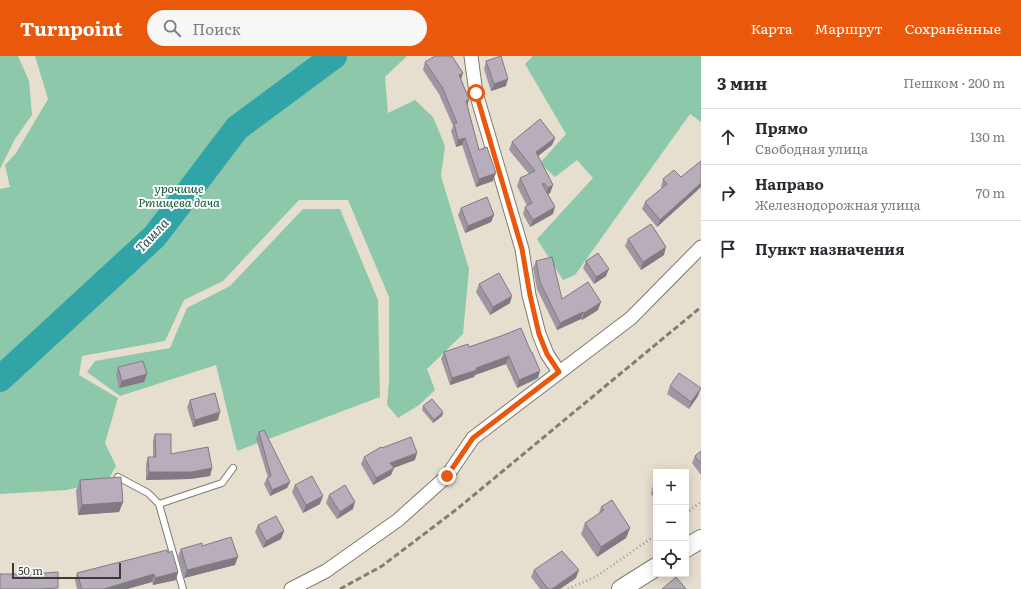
<!DOCTYPE html>
<html lang="ru">
<meta charset="utf-8">
<style>
:root{--surface:#fff;--page:#f7f7f7;--text:#2b2b33;--muted:#7c7c81;--line:#e1e1e2;--accent:#ea580c}
body{margin:0;font-family:Literata,serif;background:var(--page);color:var(--text)}
.controls{position:absolute;right:12px;bottom:12px;display:grid;overflow:hidden;border-radius:0px;box-shadow:0 2px 10px #0003}
.controls button{width:36px;height:36px;display:grid;place-items:center;padding:0;border:0;border-bottom:1px solid var(--line);background:var(--surface);color:var(--text);font:20px sans-serif}
.scale{position:absolute;left:12px;bottom:10px;width:109px;box-sizing:border-box;padding-left:4px;border:2px solid #3d3a34;border-top:0;font-size:11px;line-height:14px;white-space:nowrap;color:#3d3a34;-webkit-text-stroke:3px #fff;paint-order:stroke}
.stop{position:absolute;width:12px;height:12px;margin:-9px;border:3px solid #ea580c;border-radius:50%;background:#fff}
.stop.end{background:#ea580c;border-color:#fff;box-shadow:0 1px 4px #0008}
.list{margin:0;padding:0;list-style:none}
h2{display:flex;justify-content:space-between;align-items:center;height:52px;margin:0;padding:0 16px;font-size:17px}
h2 small{font-size:13px;font-weight:400;color:var(--muted)}
.list li{display:grid;grid-template-columns:26px 1fr auto;gap:12px;align-items:center;box-sizing:border-box;height:56px;padding:0 16px;border-top:1px solid var(--line)}
.list b{display:block;font-size:15px;white-space:nowrap}
.list p{margin:0;font-size:13px;white-space:nowrap;color:var(--muted)}
.list em{font-size:13px;font-style:normal;color:var(--muted)}
.icon{flex:none;width:22px;height:22px;fill:none;stroke:currentColor;stroke-width:2;stroke-linecap:round;stroke-linejoin:round}
.map{position:relative;flex:none;width:701px;height:533px;overflow:hidden}
header{display:flex;align-items:center;gap:24px;box-sizing:border-box;height:56px;padding:0 20px;background:var(--accent);color:#fff}
header strong{font-size:19px}
nav{display:flex;gap:22px;margin-inline-start:auto;font-size:14px}
.search{width:280px;height:36px;background:var(--page);display:flex;align-items:center;gap:10px;box-sizing:border-box;padding:0 14px;border-radius:22px;color:var(--muted);font-size:15px}
main{display:flex}
aside{flex:1;background:var(--surface)}
.map>svg:first-child{display:block}
.green{fill:#8cc8a9}
.lines{fill:none;stroke-linecap:round;stroke-linejoin:round}
.river{stroke:#30a4a6;stroke-width:26}
.lane-casing{stroke:#817a6c;stroke-width:8}
.street-casing{stroke:#817a6c;stroke-width:15}
.secondary-casing{stroke:#817a6c;stroke-width:20}
.path{stroke:#9e998d;stroke-width:2.5;stroke-dasharray:1 3;stroke-linecap:butt}
.lane{stroke:#fff;stroke-width:6}
.street{stroke:#fff;stroke-width:13}
.secondary{stroke:#fff;stroke-width:18}
.rail{stroke:#827e74;stroke-width:3;stroke-dasharray:6 3;stroke-linecap:butt}
.wall{fill:#9e96a1}
.shaded-wall{fill:#817a83}
.building{fill:#b8aebb;stroke:#817a83}
.route{stroke:#ea580c;stroke-width:5}
.labels{text-anchor:middle;stroke-width:4;stroke-linejoin:round;paint-order:stroke}
.park-label{font-size:12px;font-style:italic;fill:#15563c;stroke:#fff}
.water-label{font-size:13px;font-style:italic;fill:#194a4b;stroke:#fff}
</style>
<header>
<strong>Turnpoint</strong>
<div class="search"><svg class="icon" aria-label="search" viewBox="0 0 24 24"><circle cx="10" cy="10" r="6"/><path d="M15 15l6 6"/></svg>Поиск</div>
<nav><a>Карта</a><a>Маршрут</a><a>Сохранённые</a></nav>
</header>
<main>
<div class="map">
<svg width="701" height="533" viewBox="0 0 701 533">
<rect width="100%" height="100%" fill="#e6dfcf"/>
<path class="green" d="M0,0H18L29,25L32,59L15,83L0,113Z
M35,0H407L385,21L388,57L415,44L433,61L445,90L441,120L469,213L463,278L427,313L435,334L419,349L398,362L387,349L389,324V241L348,144H299L223,225L184,244L165,285L82,300L79,319L118,342L105,387L116,410L108,424L67,434L0,438V133L10,131L5,109L16,97L48,43Z
M533,0H701V66L690,58L575,219L563,224L537,183L593,122L577,104L555,121L540,107L566,78L525,8Z
M303,153H340L378,244L380,341L237,395L216,309L120,340L87,316L95,305L170,292L187,252L230,230Z"/>
<g class="lines">
<path class="river" d="M0,323L155,180L237,72L334,0"/>
<g class="lane-casing">
<path id="lane" d="M118,421L148,437L159,448L183,533
M159,448L222,427L233,412"/>
</g>
<g class="street-casing">
<path id="street" d="M471,0L476,37L522,193L529,239L539,278L547,298L559,316
M291,533L326,515L398,464L447,420L473,382L631,262L701,191"/>
</g>
<g class="secondary-casing">
<path id="secondary" d="M686,492L701,483
M621,533L656,511"/>
</g>
<path class="path" d="M686,457L701,446
M568,533L597,520L656,479"/>
<use href="#lane" class="lane"/>
<use href="#street" class="street"/>
<use href="#secondary" class="secondary"/>
<path class="rail" d="M340,533L382,510L457,453L701,251"/>
</g>
<path class="wall" d="M486,5L506,30L491,35L484,13Z
M425,6L461,23L469,43L467,49L479,94L493,125L476,131L462,89L456,91L451,75L453,70L439,38L423,14Z
M555,82L552,89L538,100L553,129L550,137L548,138L553,158L530,171L523,158L525,151L527,150L517,130L520,122L529,118L509,94L512,86Z
M701,105V131L657,171L642,153L645,146L662,132L661,131L663,123L681,121Z
M461,152L494,159L491,166L465,177L458,159Z
M628,183L664,199L641,214L625,190Z
M536,205L562,243L598,254L582,264L581,263L557,274L537,233L533,212Z
M586,205L606,220L594,228L583,212Z
M479,228L510,247L490,259L476,236Z
M501,280L538,322L517,332L506,308L475,319L474,321L450,329L441,303L444,296L469,291Z
M118,311L147,318L144,326L119,332L116,319Z
M670,330L698,340L689,353L667,338Z
M190,344L218,364L193,371L187,351Z
M423,350L443,356L442,360L433,367L422,354Z
M259,376L290,426L287,432L270,440L264,428L267,422H268L256,382Z
M155,378L171,398L212,412L210,420L190,423L146,424V408L148,401H153V385Z
M382,392L415,404L393,412L391,419L373,429L361,408L364,401Z
M701,395V419L692,407L695,400Z
M80,424L123,446L119,456L78,459L76,435Z
M656,428V444L651,438L653,430Z
M295,429L320,448L303,457L292,436Z
M329,439L353,453L337,463L326,447Z
M601,451L630,472L626,482L597,501L581,478L585,467L599,457Z
M258,469L284,475L281,483L263,492L255,476Z
M202,490L235,509L184,522L178,500L181,493Z
M168,497L178,516L176,524L153,529L152,526L127,533H77L75,524L77,517Z
M534,514L576,522L560,533H540L531,521Z"/>
<path class="shaded-wall" d="M463,17L461,24L459,19Z
M508,23L506,30L491,35L494,28Z
M469,43L467,51L466,45Z
M465,82L462,89L456,91L458,84Z
M555,82L552,89L533,104L536,96Z
M496,117L493,125L476,131L479,123Z
M701,127V131L657,171L660,164Z
M553,129L550,137L546,140L548,132Z
M555,151L553,158L530,171L533,164Z
M494,159L491,166L465,177L468,170Z
M666,191L664,199L641,214L643,206Z
M609,213L606,220L594,228L596,221Z
M512,240L510,247L490,259L493,251Z
M601,246L598,254L582,264L584,257Z
M583,256L581,263L557,274L560,267Z
M509,300L506,308L475,319L474,321L450,329L452,322L476,312Z
M540,315L538,322L517,332L519,324Z
M147,318L144,326L119,332L122,325Z
M701,332L698,340L689,353L691,346Z
M220,356L218,364L193,371L195,364Z
M443,356L442,360L433,367L434,364Z
M417,397L415,404L388,414L390,407Z
M212,412L210,420L190,423L146,424L149,416Z
M394,412L391,419L373,429L376,422Z
M290,426L287,432L270,440L272,434Z
M323,440L320,448L303,457L306,449Z
M123,446L119,456L78,459L82,449Z
M355,446L353,453L337,463L340,456Z
M630,472L626,482L597,501L601,491Z
M284,475L281,483L263,492L266,485Z
M238,501L235,509L184,522L187,514Z
M579,514L576,522L560,533H552Z
M178,516L176,524L153,529L155,522Z
M154,518L152,526L127,533H104Z"/>
<path class="building" d="M435,0H452L463,17L459,19L469,43L466,45L479,94L487,91L496,117L479,123L465,82L458,84L454,67H457L442,31L425,6Z
M501,0L508,23L494,28L486,5Z
M540,63L555,82L536,96L553,129L548,132L544,127L542,128L555,151L533,164L525,151L532,147L520,122L535,115L512,86Z
M701,105V127L660,164L645,146L667,128L663,123L674,114L681,121Z
M487,141L494,159L468,170L461,152Z
M651,168L666,191L643,206L628,183Z
M598,197L609,213L596,221L586,205Z
M552,201L562,243L588,226L601,246L584,257L583,256L560,267L540,226L536,205Z
M499,217L512,240L493,251L479,228Z
M521,272L531,296H532L540,315L519,324L509,300L476,312L477,314L452,322L444,296L468,288L469,291L501,280Z
M143,305L147,318L122,325L118,311Z
M679,317L701,332L691,346L670,330Z
M215,337L220,356L195,364L190,344Z
M432,343L443,356L434,364L423,350Z
M264,374L290,426L272,434L267,422L271,420L259,376Z
M155,378H171V398L208,391L212,412L192,416H149L148,401H156Z
M411,381L417,397L390,407L394,412L376,422L364,401L381,391L382,392Z
M701,395V408L695,400Z
M312,420L323,440L306,449L295,429Z
M121,421L123,446L82,449L80,424Z
M656,428V434L653,430Z
M345,429L355,446L340,456L329,439Z
M612,444L630,472L601,491L585,467L604,454L601,451Z
M276,460L284,475L266,485L258,469Z
M231,481L238,501L187,514L181,493L202,487V490Z
M167,494L168,497L172,495L178,516L155,522L154,518L104,533H82L77,517Z
M562,495L579,514L552,533H548L534,514Z
M58,516V532L38,533H0V518H32Z
M676,521L686,533H662Z"/>
<g class="lines">
<path class="route" d="M447,420L473,382L559,316L547,298L539,278L530,239L522,193L476,37"/>
</g>
<g class="labels">
<g class="park-label">
<text x="179" y="137">урочище<tspan x="179" dy="14">Ртищева дача</tspan></text>
</g>
<g class="water-label">
<text transform="translate(152 179) rotate(-47)" y="5">Ташла</text>
</g>
</g>
</svg>
<div class="controls">
<button>+</button>
<button>−</button>
<button><svg class="icon" aria-label="locate" viewBox="0 0 24 24"><circle cx="12" cy="12" r="6"/><path d="M12 2v4M12 18v4M2 12h4M18 12h4"/></svg></button>
</div>
<div class="scale">50 m</div>
<div class="stop" style="left:476px;top:37px"></div>
<div class="stop end" style="left:447px;top:420px"></div>
</div>
<aside>
<h2>3 мин<small>Пешком · 200 m</small></h2>
<ul class="list">
<li><svg class="icon" aria-label="ahead" viewBox="0 0 24 24"><path d="M12 20V5M6 11l6-6 6 6"/></svg><div><b>Прямо</b><p>Свободная улица</p></div><em>130 m</em></li>
<li><svg class="icon" aria-label="right" viewBox="0 0 24 24"><path d="M7 20v-9h11M14 6l5 5-5 5"/></svg><div><b>Направо</b><p>Железнодорожная улица</p></div><em>70 m</em></li>
<li><svg class="icon" aria-label="arrive" viewBox="0 0 24 24"><path d="M6 21V4h12l-3 4 3 4H6"/></svg><div><b>Пункт назначения</b></div></li>
</ul>
</aside>
</main>
